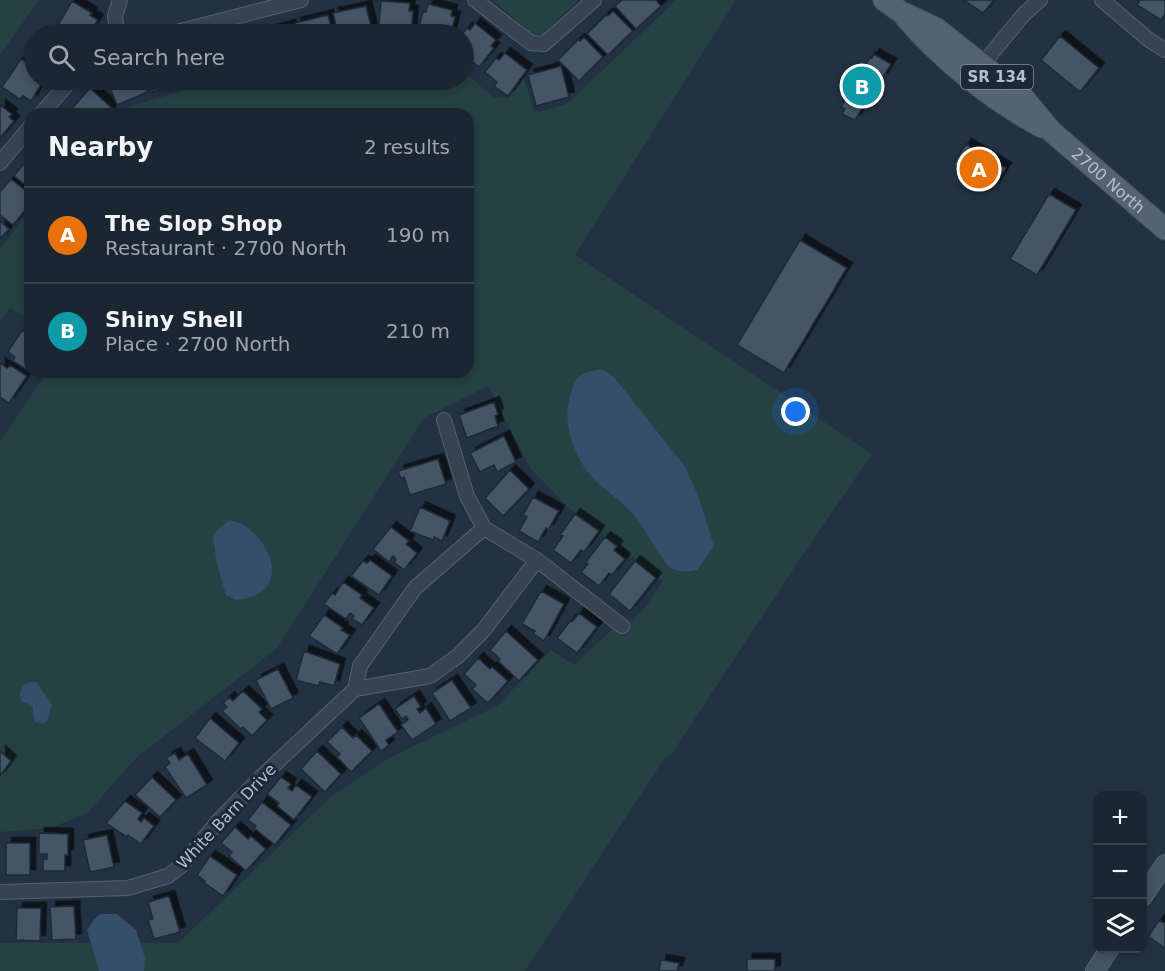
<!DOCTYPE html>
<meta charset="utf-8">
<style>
:root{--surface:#1a2632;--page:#27323e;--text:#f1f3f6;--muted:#9fa5ac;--line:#38434d;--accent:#0b8043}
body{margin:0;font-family:"DejaVu Sans",sans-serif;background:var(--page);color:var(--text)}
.controls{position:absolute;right:18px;bottom:18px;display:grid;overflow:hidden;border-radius:12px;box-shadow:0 3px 9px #0003}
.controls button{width:54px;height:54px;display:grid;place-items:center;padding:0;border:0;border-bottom:2px solid var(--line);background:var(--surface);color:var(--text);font:30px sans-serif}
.you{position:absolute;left:796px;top:412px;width:21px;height:21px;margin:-15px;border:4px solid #fff;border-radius:50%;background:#1a73e8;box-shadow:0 0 0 9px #1a73e833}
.badge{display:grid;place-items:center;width:39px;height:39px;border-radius:50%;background:var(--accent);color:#fff;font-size:20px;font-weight:700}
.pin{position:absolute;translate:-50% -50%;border:3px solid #fff;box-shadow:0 2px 6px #0006}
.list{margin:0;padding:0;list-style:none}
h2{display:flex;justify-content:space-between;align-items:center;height:78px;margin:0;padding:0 24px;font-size:26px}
h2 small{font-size:20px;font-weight:400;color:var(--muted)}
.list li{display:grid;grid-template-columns:39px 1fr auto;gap:18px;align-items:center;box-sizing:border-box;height:96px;padding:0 24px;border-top:2px solid var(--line)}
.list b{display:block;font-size:22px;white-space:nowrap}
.list p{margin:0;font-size:20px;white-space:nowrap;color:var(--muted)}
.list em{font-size:20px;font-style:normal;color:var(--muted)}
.icon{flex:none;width:33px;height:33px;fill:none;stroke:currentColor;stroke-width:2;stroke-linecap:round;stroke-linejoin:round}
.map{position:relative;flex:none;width:1165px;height:971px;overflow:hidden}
.search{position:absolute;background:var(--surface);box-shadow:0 3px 9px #0003;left:24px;top:24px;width:450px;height:66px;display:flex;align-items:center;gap:15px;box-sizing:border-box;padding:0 21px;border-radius:33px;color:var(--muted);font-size:22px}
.panel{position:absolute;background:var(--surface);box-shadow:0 3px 9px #0003;left:24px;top:108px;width:450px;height:270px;border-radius:18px}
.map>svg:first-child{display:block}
.green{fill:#254143}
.water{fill:#354e6a}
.building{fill:#445466;stroke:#1e2a39;stroke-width:1.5;filter:url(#shadow)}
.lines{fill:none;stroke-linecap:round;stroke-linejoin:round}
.street-casing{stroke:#55616f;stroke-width:16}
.secondary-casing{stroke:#55616f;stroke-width:20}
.primary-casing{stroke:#444f5e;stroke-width:23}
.street{stroke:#374351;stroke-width:14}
.secondary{stroke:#455365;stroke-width:18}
.primary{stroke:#556371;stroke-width:21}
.labels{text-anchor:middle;stroke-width:6;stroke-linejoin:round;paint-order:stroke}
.shield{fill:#1c2837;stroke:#86919f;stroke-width:1.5}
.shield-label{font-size:15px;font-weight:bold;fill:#b4becc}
.street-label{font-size:16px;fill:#b4becc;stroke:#1c2837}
</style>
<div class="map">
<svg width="1165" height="971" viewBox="0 0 1165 971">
<defs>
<filter id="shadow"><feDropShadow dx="5.5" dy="-5.5" stdDeviation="0" flood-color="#0009"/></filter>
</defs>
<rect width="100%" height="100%" fill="#233242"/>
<path class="green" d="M0,0H39L0,55Z
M493,0H578L541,36L533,35Z
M676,0H736L575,255L872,454L802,556L671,755L666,756L525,971H0V943H178L333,795L389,758L497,706L551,650L574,665L613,629L619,633L644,609L663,581L568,507L530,468L488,386L424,418L277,648L136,758L87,813L51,828L0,832V442L47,372H468V114H106L216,80H464V72L493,97L509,98L524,79L535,113L567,104Z
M30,211V320L10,308L0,321V249Z"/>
<path class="water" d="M602,369L614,377L686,468L700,501L714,546L697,570C687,572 679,573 670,567C658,557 645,527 633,514C621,500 605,491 592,477C574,456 562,424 570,396C576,374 581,373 602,369Z
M230,520C261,525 293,579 254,596C249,598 241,599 236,600L226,595L217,564L213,537L220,527Z
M31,682H36L52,704L48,719L43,724L35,722L33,715V706L21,701C19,692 21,685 31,682Z
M101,914H117L136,930L145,958L144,971H99L87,930L94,919Z"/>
<path class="building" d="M622,0H656L661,6L636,29L615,6Z
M964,0H994L983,13Z
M1140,0H1165V14L1161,20L1137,5Z
M72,1L92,13L90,15L98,20L89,34H63L55,30Z
M381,1L410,3L409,11H413L411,34H378Z
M428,4L452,10L451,16L455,17L451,34H417L423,12H426Z
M366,6L373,34H338L333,13Z
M613,11L633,31L608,55L587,34L607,14L608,16Z
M328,15L333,34H298L295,23Z
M475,23L496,40L491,46L494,48L479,67L471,61L469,64L464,60L462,34L467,28L470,30Z
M290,25L293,34H257Z
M1060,36L1099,68L1080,92L1041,60Z
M584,37L603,57L579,81L558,60L579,39L580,41Z
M34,44V63L26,57Z
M505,53L527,70L508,96L494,86L497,82L485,72L496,58L499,60Z
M874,54L891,64L882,79L878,76L862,102L865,104L855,120L842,114L845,109L841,107L870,57L872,58Z
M21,59L34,68V80H44L31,101L23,96L20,99L2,87Z
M561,66L569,97L536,106L528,75Z
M111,80H142L148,92L117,105L108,83L112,81Z
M150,80H183L184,84L153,92Z
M90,88L113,109L108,114H67Z
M0,105L12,114L9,117L14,121L0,138Z
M966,144L1006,168L993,189L983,183L982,184L953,165Z
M30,156V189L14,176Z
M11,179L30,194V204L13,225L0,215V192Z
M1049,194L1076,210L1037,275L1010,259Z
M0,221L9,229L0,239Z
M800,240L847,268L784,373L737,345Z
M22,330L30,335V372L13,361L15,357L8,352Z
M0,363L7,368L10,365L27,376L9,403L0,397Z
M494,402L498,414L495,416L498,426L467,438L459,415Z
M504,436L516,462L497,472L494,465L480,472L470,453Z
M438,459L446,484L410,495L404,477L401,479L398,471Z
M510,470L529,489L503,516L485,498Z
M533,497L559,511L548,530L546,528L538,542L519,531L527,517L523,515Z
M420,507L450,521L442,541L434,537L433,540L410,531Z
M575,514L599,531L584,552L581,550L571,563L553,550L563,536L560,535Z
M391,527L409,541L406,544L417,553L404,570L394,562L396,559L393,556L389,562L373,549Z
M605,537L617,546L614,550L625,559L612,575L609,573L599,586L581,572L588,564L586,562Z
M370,560L392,576L379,595L351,576L363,561L367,563Z
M635,561L656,578L630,611L609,594Z
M343,582L362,595L360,598L374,608L362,625L352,619L354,616L350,613L346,619L324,604L332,593L335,595Z
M541,591L564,604L544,641L533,634L535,631L522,624Z
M579,613L597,627L577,653L557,638L571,620L573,621Z
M324,615L343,628L341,630L350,635L337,654L309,636Z
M506,631L538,660L519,681L498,661L500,659L490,650Z
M304,651L340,664L334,686L320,682L318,686L296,680Z
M478,658L490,669L492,667L508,681L488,703L472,689L476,685L464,674Z
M278,669L293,698L271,709L256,680Z
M452,680L471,708L450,721L432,693Z
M243,691L262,709L259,712L267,720L252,736L243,727L241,729L222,711L227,707L223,703L229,697L233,701Z
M414,696L421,707L417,709L420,713L426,708L436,724L412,740L401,725L408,720L406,716L402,719L395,709Z
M379,704L398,732L386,740L389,745L381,751L359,718Z
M210,718L239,743L225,761L195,738Z
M342,727L353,738L356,735L372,751L351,772L337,757L340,754L327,742Z
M0,751L11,761L0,776Z
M317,751L341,774L325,792L301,769Z
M175,753L179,760L188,754L207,785L186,798L165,767L170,763L166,758Z
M152,777L176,800L160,817L135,795Z
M281,777L291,784L288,788L292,791L296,785L312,797L294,820L277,806L279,803L267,794Z
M125,801L142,813L138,819L141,822L144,818L154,826L141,844L128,835L127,837L106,823Z
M262,802L291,825L275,845L254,828L256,826L248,820Z
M235,827L248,839L251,836L266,849L246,871L229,856L232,852L221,843Z
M39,833L68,834V855H65V871H43V859H47V854H39Z
M107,835L114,867L90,872L83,840Z
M6,843H30V875H6Z
M210,856L237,875L223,896L203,882L205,881L197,875Z
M169,896L180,932L154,939L148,920L153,919L148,902Z
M74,906L76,939L52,940L50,907Z
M17,908H41L40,941L16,940Z
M1159,920L1165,923V948L1148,937Z
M747,959H775V971H747Z
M661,960L679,963L677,971H659Z"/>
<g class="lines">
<g class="street-casing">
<path id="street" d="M475,0L531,43L544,44L594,0
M1102,0L1149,40L1165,50
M117,34L115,16L120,0
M169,34L301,0
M976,66L982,65L1024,14L1040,0
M41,114L71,80
M0,163L30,127
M444,420L467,496L484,528L537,560L622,626
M355,689L360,666L415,588L484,528
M0,892L128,888L168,876L181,866L222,817L258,780L355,689L430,676L458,656L483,631L537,560"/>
</g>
<g class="secondary-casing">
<path id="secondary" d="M1142,898L1165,864
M1095,971L1110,948"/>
</g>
<g class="primary-casing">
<g id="primary">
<path id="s1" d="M884,0L901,12L937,29L1023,97L1051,131L1165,229"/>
<path d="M906,18C943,61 992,100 1042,127"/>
</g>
</g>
<use href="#street" class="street"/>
<use href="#secondary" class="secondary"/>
<use href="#primary" class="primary"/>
</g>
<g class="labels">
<rect class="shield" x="961" y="65" width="72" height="24" rx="4.5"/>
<g class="shield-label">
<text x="997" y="82">SR 134</text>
</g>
<g class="street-label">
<text dy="6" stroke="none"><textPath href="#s1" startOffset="290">2700 North</textPath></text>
<text transform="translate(226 816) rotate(-47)" y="6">White Barn Drive</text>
</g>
</g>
</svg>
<div class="controls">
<button>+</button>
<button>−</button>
<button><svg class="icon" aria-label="layers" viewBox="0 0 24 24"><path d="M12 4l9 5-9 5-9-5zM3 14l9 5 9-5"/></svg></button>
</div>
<div class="you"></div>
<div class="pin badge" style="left:979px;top:169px;background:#e8710a">A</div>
<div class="pin badge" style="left:862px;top:86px;background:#0f9aa8">B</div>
<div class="search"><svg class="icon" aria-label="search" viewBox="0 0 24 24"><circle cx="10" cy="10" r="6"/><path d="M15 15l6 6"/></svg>Search here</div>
<section class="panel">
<h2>Nearby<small>2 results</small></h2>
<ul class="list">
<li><span class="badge" style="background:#e8710a">A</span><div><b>The Slop Shop</b><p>Restaurant · 2700 North</p></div><em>190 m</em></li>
<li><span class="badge" style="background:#0f9aa8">B</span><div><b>Shiny Shell</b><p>Place · 2700 North</p></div><em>210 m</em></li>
</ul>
</section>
</div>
